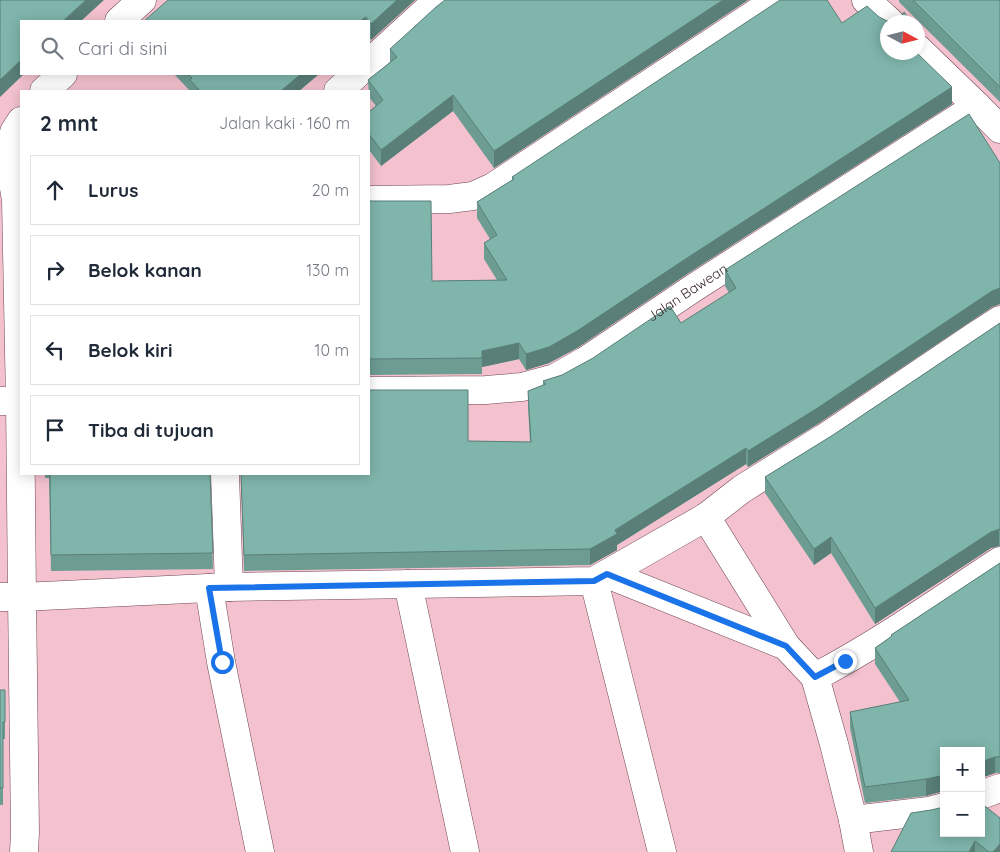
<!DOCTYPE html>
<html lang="id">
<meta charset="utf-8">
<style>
:root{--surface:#fff;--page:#f2f2f3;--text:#1f2937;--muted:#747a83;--line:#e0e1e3}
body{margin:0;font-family:Quicksand,sans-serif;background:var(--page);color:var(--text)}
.controls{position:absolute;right:15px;bottom:15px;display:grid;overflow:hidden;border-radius:0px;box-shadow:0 2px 12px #0003}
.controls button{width:45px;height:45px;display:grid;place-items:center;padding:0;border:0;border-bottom:1px solid var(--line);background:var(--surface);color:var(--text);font:25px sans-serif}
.compass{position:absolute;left:880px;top:15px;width:45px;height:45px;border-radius:50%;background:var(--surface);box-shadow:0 2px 12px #0003;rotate:97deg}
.stop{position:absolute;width:15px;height:15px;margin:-11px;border:4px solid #1a73e8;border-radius:50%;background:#fff}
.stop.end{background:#1a73e8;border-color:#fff;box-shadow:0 1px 5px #0008}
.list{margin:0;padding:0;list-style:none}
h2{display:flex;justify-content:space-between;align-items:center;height:65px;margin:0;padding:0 20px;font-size:21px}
h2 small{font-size:16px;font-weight:400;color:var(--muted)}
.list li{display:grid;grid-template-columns:32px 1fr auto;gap:15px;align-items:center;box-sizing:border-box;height:70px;margin:0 10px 10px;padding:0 10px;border:1px solid var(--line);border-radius:0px}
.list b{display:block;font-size:19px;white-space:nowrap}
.list em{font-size:16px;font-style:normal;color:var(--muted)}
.icon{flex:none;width:28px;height:28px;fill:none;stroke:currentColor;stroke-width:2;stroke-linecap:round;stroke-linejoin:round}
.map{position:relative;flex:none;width:1000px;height:852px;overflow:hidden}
.search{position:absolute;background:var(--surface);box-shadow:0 2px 12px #0003;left:20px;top:20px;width:350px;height:55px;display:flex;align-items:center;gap:12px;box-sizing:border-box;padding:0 18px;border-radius:0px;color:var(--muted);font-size:19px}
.panel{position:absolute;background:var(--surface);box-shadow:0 2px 12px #0003;left:20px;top:90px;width:350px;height:385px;border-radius:0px}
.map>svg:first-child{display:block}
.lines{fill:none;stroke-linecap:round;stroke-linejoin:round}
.minor-casing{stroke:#6f4652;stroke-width:29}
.minor{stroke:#fff;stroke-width:28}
.wall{fill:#6d9c93}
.shaded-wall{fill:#597f78}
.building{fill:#7fb5ab;stroke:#597f78}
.route{stroke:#1a73e8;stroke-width:6}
.labels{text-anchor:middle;stroke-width:4;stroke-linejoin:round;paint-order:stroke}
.street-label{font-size:14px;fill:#433035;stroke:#fdedf1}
</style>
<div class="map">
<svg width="1000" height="852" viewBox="0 0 1000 852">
<rect width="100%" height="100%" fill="#f3c2ce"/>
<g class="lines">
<g class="minor-casing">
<g id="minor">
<path d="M866,0L890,22"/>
<path d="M119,21L142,0"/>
<path d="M918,49L977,106L1000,129"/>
<path d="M369,63L426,11L440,0"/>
<path d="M44,91L63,74"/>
<path d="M338,91L357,74"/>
<path d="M369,200L449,199L473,196L493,187L776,0"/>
<path id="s1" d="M369,391L486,390L522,387L555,378L585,361L695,287L977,106"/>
<path d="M0,401H20L22,597H0"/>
<path d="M20,401L16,200L10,164L14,132L21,121"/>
<path d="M225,474L229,587"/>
<path d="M607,574L786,646"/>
<path d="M594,581L662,852"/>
<path d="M408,584L465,852"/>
<path d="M209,588L221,662L260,852"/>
<path d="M815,677C880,643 939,601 1000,561"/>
<path d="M981,795L1000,788"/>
<path d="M853,820L929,811L944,807"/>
<path d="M24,852L25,832L22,597L229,587L594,581L706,517"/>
<path d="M859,852L853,820L834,744L815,677L786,646L706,517L742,489L824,438L975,336L1000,320"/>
</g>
</g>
<use href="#minor" class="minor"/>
</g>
<path class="wall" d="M415,0L371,40L369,37V21H144Z
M445,0H748L494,168L453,111L381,166L369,150V112L376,106L369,97L368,80L390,62V49Z
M899,0H1000V102L899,2Z
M879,17L887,21L909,22H888L952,104L687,274L577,348L549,363L526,370L519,359L482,367V374L369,375V200L432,281L497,280L484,259V243L490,239L477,218V202L512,180V177L842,23Z
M174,74H319L299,91H190Z
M1000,163V304L992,307L816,425L748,467L746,464L617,545V550L590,565L244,571L241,474H369L468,441L530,442L528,407V391L543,385V381L562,375L681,323L729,293L725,286V270Z
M1000,323V546L991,548L875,624L831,553L814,565L765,493V477L833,435Z
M45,474H210L213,569L51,571L49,478H45Z
M1000,563V773H995L981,778V751H944V792H940L926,796L865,803L850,728V712L900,702L875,664V648L891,637V635Z
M0,690H5V739H3V805H0Z
M931,810L981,833L1000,852H891Z"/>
<path class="shaded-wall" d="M86,0H104L81,21H63Z
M397,0H415L371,40V24Z
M723,0H748L494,168V151Z
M366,17V21H360Z
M21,60V74H24L0,97V80Z
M301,74H319L299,91H281Z
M952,87V104L687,274L577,348L549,363L526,370V354L687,258Z
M453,95V111L381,166V150Z
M1000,288V304L992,307L816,425L748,467V451L992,291Z
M519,343V359L482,367V351Z
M746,448V464L617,545V550L590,565V549L615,530Z
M999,529V546L991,548L875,624V608L991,532Z
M831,537V553L814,565V549Z
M995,757V773L981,778V762Z
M940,776V792L926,796V779Z
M975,841V852H969Z
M1000,844V852H993Z"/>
<path class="building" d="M0,0H86L63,21H21V60L0,80Z
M168,0H397L371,24L366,17L360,21H144Z
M445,0H723L494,151L453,95L381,150L369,134V112L383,100L368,80L397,57L390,49L436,7Z
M780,0H827L842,23L867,6L879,17L887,21L895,20L901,17L904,12L909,20L906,22H888V52H916L952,87L687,258L577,331L549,347L526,354L519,343L482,351V358L369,359V200H370V201H431L432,281L507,280L484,243L497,235L477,202L514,179L512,177Z
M913,0H1000V87Z
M188,74H301L281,91H200L190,80L192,78Z
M969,114L1000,163V288L992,291L816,409L748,451L746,448L615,530L617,534L590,549L244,555L241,474H369V390H468V441L531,442L528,391L546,384L543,381L562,375L593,358L670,306L681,323L736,288L725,270Z
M1000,323V529L991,532L875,608L831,537L814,549L765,477L833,435Z
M50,474H210L213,553L51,555Z
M1000,563V757H995L981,762V751H944V776H940L926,779L865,787L850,712L909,700L875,648L892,636L891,635Z
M0,690H5V722H3V788H0Z
M981,803L1000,818V844L993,852H989L975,841L969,852H891L911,813L931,810L944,807V833H981Z"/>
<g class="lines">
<path class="route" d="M222,662L209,588L594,581L607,574L786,646L815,677L845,661"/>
</g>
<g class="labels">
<g class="street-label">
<text dy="5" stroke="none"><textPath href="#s1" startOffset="345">Jalan Bawean</textPath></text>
</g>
</g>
</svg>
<div class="controls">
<button>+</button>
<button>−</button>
</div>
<svg class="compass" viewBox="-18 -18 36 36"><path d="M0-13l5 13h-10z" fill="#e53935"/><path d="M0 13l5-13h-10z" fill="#747a83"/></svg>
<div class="stop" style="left:222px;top:662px"></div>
<div class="stop end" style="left:845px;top:661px"></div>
<div class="search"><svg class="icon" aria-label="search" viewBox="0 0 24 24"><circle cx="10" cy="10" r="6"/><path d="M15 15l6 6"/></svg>Cari di sini</div>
<section class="panel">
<h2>2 mnt<small>Jalan kaki · 160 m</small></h2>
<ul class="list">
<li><svg class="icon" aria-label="ahead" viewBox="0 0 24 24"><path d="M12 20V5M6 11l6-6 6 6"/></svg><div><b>Lurus</b></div><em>20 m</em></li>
<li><svg class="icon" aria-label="right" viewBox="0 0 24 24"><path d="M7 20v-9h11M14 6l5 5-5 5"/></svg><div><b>Belok kanan</b></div><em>130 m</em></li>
<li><svg class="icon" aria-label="left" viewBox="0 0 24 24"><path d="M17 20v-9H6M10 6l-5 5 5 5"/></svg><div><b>Belok kiri</b></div><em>10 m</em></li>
<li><svg class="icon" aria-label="arrive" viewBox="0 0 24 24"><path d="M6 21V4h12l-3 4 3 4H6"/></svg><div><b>Tiba di tujuan</b></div></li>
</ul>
</section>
</div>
